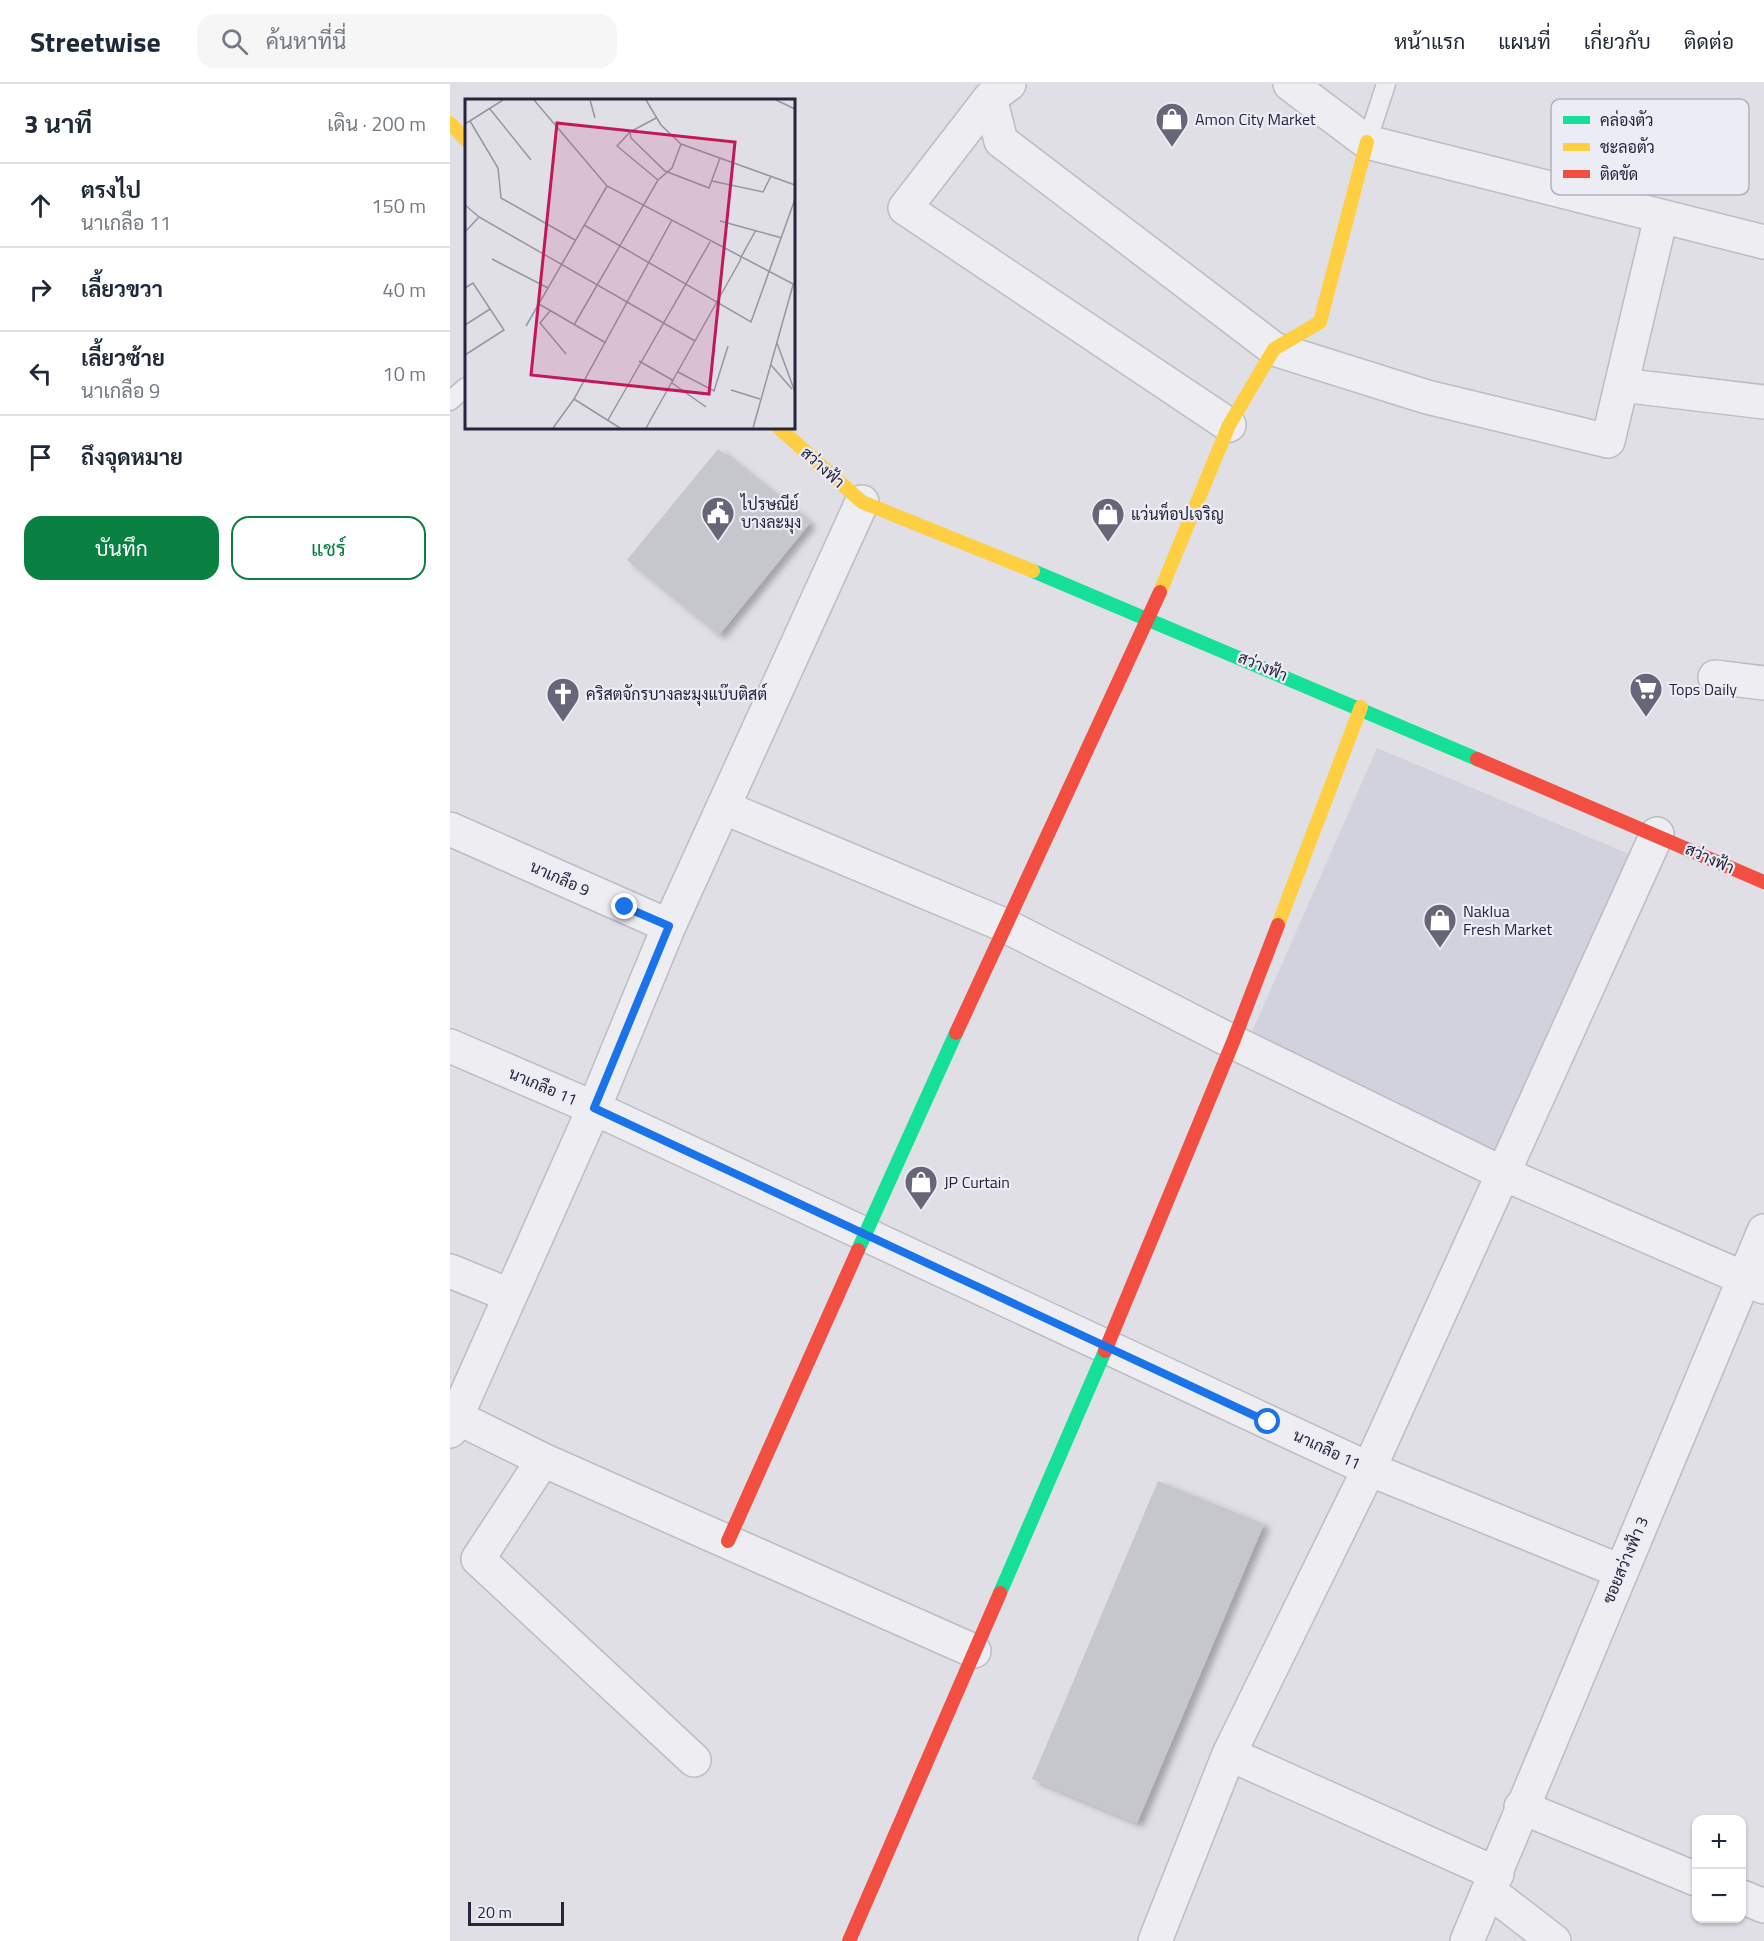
<!DOCTYPE html>
<html lang="th">
<meta charset="utf-8">
<style>
:root{--surface:#fff;--page:#f6f6f7;--text:#1f2937;--muted:#747a83;--line:#e0e1e3;--accent:#0b8043}
body{margin:0;font-family:"Titillium Web",Sarabun,sans-serif;background:var(--page);color:var(--text)}
.controls{position:absolute;right:18px;bottom:18px;display:grid;overflow:hidden;border-radius:12px;box-shadow:0 2px 4px #0004}
.controls button{width:54px;height:54px;display:grid;place-items:center;padding:0;border:0;border-bottom:2px solid var(--line);background:var(--surface);color:var(--text);font:30px sans-serif}
.scale{position:absolute;left:18px;bottom:15px;width:96px;box-sizing:border-box;padding-left:6px;border:3px solid #26253f;border-top:0;font-size:16px;line-height:21px;white-space:nowrap;color:#26253f;-webkit-text-stroke:4px #ececf5;paint-order:stroke}
.stop{position:absolute;width:18px;height:18px;margin:-14px;border:4px solid #1a73e8;border-radius:50%;background:#fff}
.stop.end{background:#1a73e8;border-color:#fff;box-shadow:0 2px 6px #0008}
.list{margin:0;padding:0;list-style:none}
h2{display:flex;justify-content:space-between;align-items:center;height:78px;margin:0;padding:0 24px;font-size:26px}
h2 small{font-size:20px;font-weight:400;color:var(--muted)}
.list li{display:grid;grid-template-columns:39px 1fr auto;gap:18px;align-items:center;box-sizing:border-box;height:84px;padding:0 24px;border-top:2px solid var(--line)}
.list b{display:block;font-size:22px;white-space:nowrap}
.list p{margin:0;font-size:20px;white-space:nowrap;color:var(--muted)}
.list em{font-size:20px;font-style:normal;color:var(--muted)}
.actions{display:flex;gap:12px;padding:18px 24px}
.actions a{flex:1;padding:14px 0;border:2px solid var(--accent);border-radius:18px;text-align:center;font-size:21px;color:var(--accent)}
.actions .main{background:var(--accent);color:#fff}
.icon{flex:none;width:33px;height:33px;fill:none;stroke:currentColor;stroke-width:2;stroke-linecap:round;stroke-linejoin:round}
.map{position:relative;flex:none;width:1314px;height:1857px;overflow:hidden}
header{display:flex;align-items:center;gap:36px;box-sizing:border-box;height:84px;padding:0 30px;background:var(--surface);border-bottom:2px solid var(--line)}
header strong{font-size:28px}
nav{display:flex;gap:33px;margin-inline-start:auto;font-size:21px}
.search{width:420px;height:54px;background:var(--page);display:flex;align-items:center;gap:15px;box-sizing:border-box;padding:0 21px;border-radius:18px;color:var(--muted);font-size:22px}
main{display:flex}
aside{flex:1;background:var(--surface)}
.map>svg:first-child{display:block}
.built{fill:#d2d2de}
.building{fill:#c6c6cd;filter:url(#shadow)}
.lines{fill:none;stroke-linecap:round;stroke-linejoin:round}
.lane-casing{stroke:#bcbcc3;stroke-width:21}
.street-casing{stroke:#bcbcc3;stroke-width:36}
.lane{stroke:#eeeef2;stroke-width:18}
.street{stroke:#eeeef2;stroke-width:33}
.fast{stroke:#16e098;stroke-width:14}
.slow{stroke:#ffcf43;stroke-width:14}
.jam{stroke:#f24e42;stroke-width:14}
.route{stroke:#1a73e8;stroke-width:8}
.labels{text-anchor:middle;stroke-width:4.5;stroke-linejoin:round;paint-order:stroke}
.poi-label{font-size:16px;fill:#26253f;stroke:#ececf5;text-anchor:start}
.street-label{font-size:16px;fill:#26253f;stroke:#ececf5}
.inset-road{fill:none;stroke:#9595a3;stroke-width:1.5}
.view{fill:#c2185b;fill-opacity:0.15;stroke:#c2185b;stroke-width:3}
.inset-edge{fill:none;stroke:#26253f;stroke-width:3}
.key{fill:#ececf5;stroke:#b1b0be;stroke-width:1.5}
.key-label{font-size:16px;fill:#26253f}
</style>
<header>
<strong>Streetwise</strong>
<div class="search"><svg class="icon" aria-label="search" viewBox="0 0 24 24"><circle cx="10" cy="10" r="6"/><path d="M15 15l6 6"/></svg>ค้นหาที่นี่</div>
<nav><a>หน้าแรก</a><a>แผนที่</a><a>เกี่ยวกับ</a><a>ติดต่อ</a></nav>
</header>
<main>
<aside>
<h2>3 นาที<small>เดิน · 200 m</small></h2>
<ul class="list">
<li><svg class="icon" aria-label="ahead" viewBox="0 0 24 24"><path d="M12 20V5M6 11l6-6 6 6"/></svg><div><b>ตรงไป</b><p>นาเกลือ 11</p></div><em>150 m</em></li>
<li><svg class="icon" aria-label="right" viewBox="0 0 24 24"><path d="M7 20v-9h11M14 6l5 5-5 5"/></svg><div><b>เลี้ยวขวา</b></div><em>40 m</em></li>
<li><svg class="icon" aria-label="left" viewBox="0 0 24 24"><path d="M17 20v-9H6M10 6l-5 5 5 5"/></svg><div><b>เลี้ยวซ้าย</b><p>นาเกลือ 9</p></div><em>10 m</em></li>
<li><svg class="icon" aria-label="arrive" viewBox="0 0 24 24"><path d="M6 21V4h12l-3 4 3 4H6"/></svg><div><b>ถึงจุดหมาย</b></div></li>
</ul>
<div class="actions"><a class="main">บันทึก</a><a>แชร์</a></div>
</aside>
<div class="map">
<svg width="1314" height="1857" viewBox="0 0 1314 1857">
<defs>
<filter id="shadow"><feDropShadow dx="6" dy="4" stdDeviation="3" flood-color="#0004"/></filter>
</defs>
<rect width="100%" height="100%" fill="#dfdfe5"/>
<path class="built" d="M927,664L1184,772L1046,1073L798,957Z"/>
<path class="building" d="M268,365L360,439L269,551L177,476Z
M708,1397L814,1440L687,1739L582,1695Z"/>
<g class="lines">
<g class="lane-casing">
<path id="lane" d="M917,58L936,0
M0,317L16,303"/>
</g>
<g class="street-casing">
<path id="street" d="M559,0L540,14L551,57L824,265L977,313L1158,357L1211,133
M840,0L917,58L1314,158
M540,14L455,124L779,341
M1171,301L1314,318
M1265,593L1314,599
M273,723L554,841L783,958L1054,1090L1314,1203
M0,745L219,842
M0,962L144,1024L919,1385L1170,1487
M0,1187L59,1211
M6,1333L93,1376L524,1567
M0,1347L144,1024L219,842L412,418
M93,1376L28,1475L244,1676
M779,1670L1047,1790
M1071,1723L1246,1795
M1039,1807L1104,1857
M1292,1813L1314,1822
M705,1857L779,1670L919,1385L1207,750
M1017,1857L1314,1147"/>
</g>
<use href="#lane" class="lane"/>
<use href="#street" class="street"/>
<path class="fast" d="M583,487L1027,675
M408,1166L506,949
M550,1509L655,1267"/>
<path class="slow" d="M0,39L16,56
M329,344L412,418L583,487
M710,508L779,341L824,265L870,238L917,58
M828,841L911,623"/>
<path class="jam" d="M1027,675L1314,798
M506,949L710,508
M655,1267L783,958L828,841
M278,1457L408,1166
M399,1857L550,1509"/>
</g>
<g class="lines">
<path class="route" d="M175,823L219,842L144,1024L818,1338"/>
</g>
<defs>
<g id="shop-pin" transform="scale(1.725)"><path d="M0 17L-7.5 6A9.5 9.5 0 1 1 7.5 6Z" fill="#676679" stroke="#ececf5"/><path d="M-5-2.5h2.3a2.7 3.5 0 0 1 5.4 0H5L5.5 6h-11ZM-1.5-2.5h3a1.5 2.3 0 0 0-3 0Z" fill="#fff"/></g>
<g id="civic-pin" transform="scale(1.725)"><path d="M0 17L-7.5 6A9.5 9.5 0 1 1 7.5 6Z" fill="#676679" stroke="#ececf5"/><path d="M-.6-6.5H3V-4.5H.6V-3L4-1V1h2V6H-6V1h2V-1L-.6-3ZM-1.2 2.5V6h2.4V2.5Z" fill="#fff"/></g>
<g id="supermarket-pin" transform="scale(1.725)"><path d="M0 17L-7.5 6A9.5 9.5 0 1 1 7.5 6Z" fill="#676679" stroke="#ececf5"/><path d="M-6-5.5h2.5l.6 2H6L4.5 2H-2.5L-4.4-4H-6ZM-1.5 3.2a1.3 1.3 0 1 0 .1 0ZM3 3.2a1.3 1.3 0 1 0 .1 0Z" fill="#fff"/></g>
<g id="church-pin" transform="scale(1.725)"><path d="M0 17L-7.5 6A9.5 9.5 0 1 1 7.5 6Z" fill="#676679" stroke="#ececf5"/><path d="M-1.2-6h2.4v3.5h3.3v2.4h-3.3V6h-2.4V-.1h-3.3v-2.4h3.3Z" fill="#fff"/></g>
</defs>
<g fill-rule="evenodd">
<use href="#shop-pin" x="722" y="35"/>
<use href="#civic-pin" x="268" y="429"/>
<use href="#shop-pin" x="658" y="430"/>
<use href="#supermarket-pin" x="1196" y="605"/>
<use href="#church-pin" x="113" y="610"/>
<use href="#shop-pin" x="990" y="836"/>
<use href="#shop-pin" x="471" y="1098"/>
</g>
<g class="labels">
<g class="poi-label">
<text x="745" y="41">Amon City Market</text>
<text x="291" y="426">ไปรษณีย์<tspan x="291" dy="18">บางละมุง</tspan></text>
<text x="681" y="436">แว่นท็อปเจริญ</text>
<text x="1219" y="611">Tops Daily</text>
<text x="136" y="616">คริสตจักรบางละมุงแบ๊บติสต์</text>
<text x="1013" y="833">Naklua<tspan x="1013" dy="18">Fresh Market</tspan></text>
<text x="494" y="1104">JP Curtain</text>
</g>
<g class="street-label">
<text transform="translate(373 383) rotate(42)" y="6">สว่างฟ้า</text>
<text transform="translate(813 582) rotate(23)" y="6">สว่างฟ้า</text>
<text transform="translate(1260 774) rotate(24)" y="6">สว่างฟ้า</text>
<text transform="translate(110 794) rotate(24)" y="6">นาเกลือ 9</text>
<text transform="translate(93 1002) rotate(23)" y="6">นาเกลือ 11</text>
<text transform="translate(877 1365) rotate(25)" y="6">นาเกลือ 11</text>
<text transform="translate(1175 1476) rotate(-67)" y="6">ซอยสว่างฟ้า 3</text>
</g>
</g>
<g transform="translate(15 15)">
<rect width="330" height="330" fill="#dfdfe5"/>
<path class="inset-road" d="M69,1L142,87L330,186M125,1L130,19M181,1L196,26L216,45L330,86M311,1L330,10M25,10L66,61M191,19L165,33L166,39L200,72L244,89L255,59M5,22L33,69L36,99L110,141M0,25L38,1M165,33L152,47L193,81M247,82L298,93L306,77M0,106L14,118L230,242M255,122L317,139M119,126L286,223L330,100M0,133L14,118M27,160L83,189M275,160L291,131M0,189L8,184L39,231L0,256M74,205L141,244M85,212L75,224L101,255M0,226L25,210M109,226L193,81L207,69L216,45M61,227L142,87M312,244L330,293M174,262L209,282M306,266L327,290M213,273L249,292L263,247M207,284L241,308M266,291L295,300M109,300L155,329M143,321L245,143M88,329L109,300L207,121M181,329L276,160M288,329L328,186"/>
<path class="view" d="M92,24L270,43L244,295L66,276Z"/>
<rect width="330" height="330" class="inset-edge"/>
</g>
<rect x="1101" y="15" width="198" height="96" rx="9" class="key"/>
<rect x="1113" y="32" width="27" height="8" fill="#16e098"/>
<rect x="1113" y="59" width="27" height="8" fill="#ffcf43"/>
<rect x="1113" y="86" width="27" height="8" fill="#f24e42"/>
<g class="key-label">
<text x="1150" y="42">คล่องตัว</text>
<text x="1150" y="69">ชะลอตัว</text>
<text x="1150" y="96">ติดขัด</text>
</g>
</svg>
<div class="controls">
<button>+</button>
<button>−</button>
</div>
<div class="scale">20 m</div>
<div class="stop" style="left:818px;top:1338px"></div>
<div class="stop end" style="left:175px;top:823px"></div>
</div>
</main>
